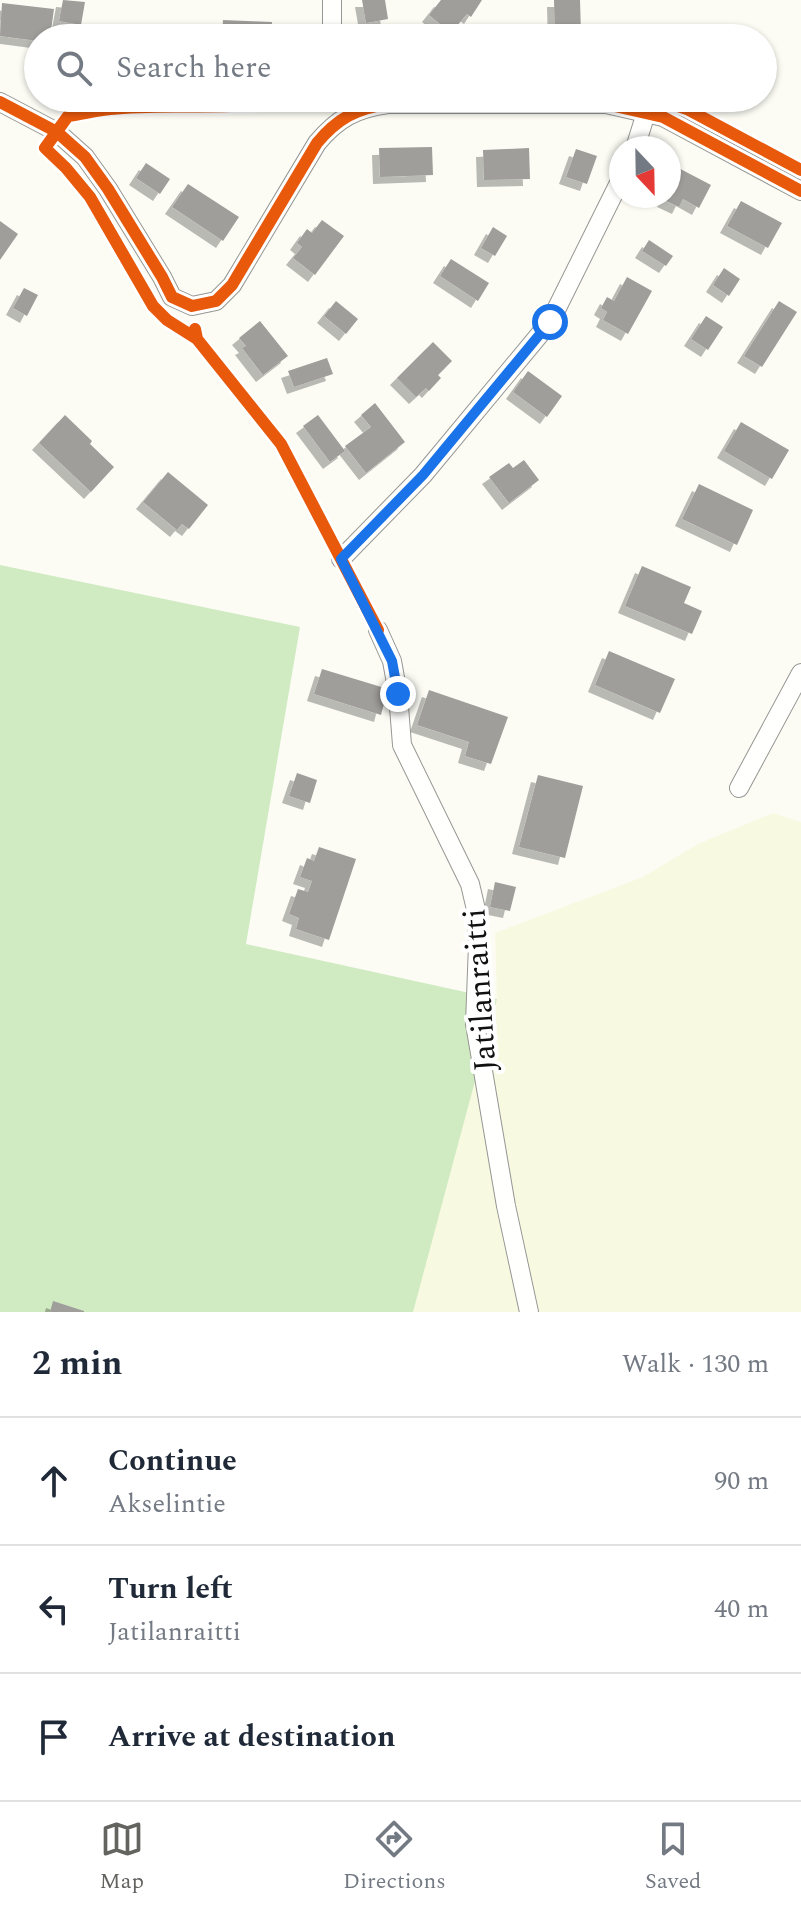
<!DOCTYPE html>
<meta charset="utf-8">
<style>
:root{--surface:#fff;--page:#f2f2f3;--text:#1f2937;--muted:#747a83;--line:#e0e1e3;--accent:#636360}
body{margin:0;font-family:Spectral,serif;background:var(--page);color:var(--text)}
.compass{position:absolute;left:609px;top:136px;width:72px;height:72px;border-radius:50%;background:var(--surface);box-shadow:0 2px 6px #0004;rotate:158deg}
.stop{position:absolute;width:24px;height:24px;margin:-18px;border:6px solid #1a73e8;border-radius:50%;background:#fff}
.stop.end{background:#1a73e8;border-color:#fff;box-shadow:0 2px 8px #0008}
.list{margin:0;padding:0;list-style:none}
h2{display:flex;justify-content:space-between;align-items:center;height:104px;margin:0;padding:0 32px;font-size:34px}
h2 small{font-size:26px;font-weight:400;color:var(--muted)}
.list li{display:grid;grid-template-columns:52px 1fr auto;gap:24px;align-items:center;box-sizing:border-box;height:128px;padding:0 32px;border-top:2px solid var(--line)}
.list b{display:block;font-size:30px;white-space:nowrap}
.list p{margin:0;font-size:26px;white-space:nowrap;color:var(--muted)}
.list em{font-size:26px;font-style:normal;color:var(--muted)}
.icon{flex:none;width:44px;height:44px;fill:none;stroke:currentColor;stroke-width:2;stroke-linecap:round;stroke-linejoin:round}
.map{position:relative;flex:none;width:801px;height:1312px;overflow:hidden}
.search{position:absolute;background:var(--surface);box-shadow:0 2px 6px #0004;left:24px;right:24px;top:24px;height:88px;display:flex;align-items:center;gap:20px;box-sizing:border-box;padding:0 28px;border-radius:44px;color:var(--muted);font-size:30px}
.sheet{height:488px;background:var(--surface)}
nav{display:flex;justify-content:space-around;align-items:center;box-sizing:border-box;height:112px;border-top:2px solid var(--line);background:var(--surface);font-size:22px;color:var(--muted)}
nav a{display:grid;justify-items:center;gap:4px}
nav .on{color:var(--accent)}
.map>svg:first-child{display:block}
.farmland{fill:#f7f9e1}
.forest{fill:#d0ebc2}
.building{fill:#a09e9a;filter:url(#shadow)}
.lines{fill:none;stroke-linecap:round;stroke-linejoin:round}
.street-casing{stroke:#969693;stroke-width:20}
.street{stroke:#fffffe;stroke-width:18}
.cycleway-casing{stroke:#fff;stroke-width:17}
.cycleway{stroke:#e8590c;stroke-width:12}
.route{stroke:#1a73e8;stroke-width:10}
.labels{text-anchor:middle;stroke-width:8;stroke-linejoin:round;paint-order:stroke}
.street-label{font-size:32px;fill:#101010;stroke:#fff}
</style>
<div class="map">
<svg width="801" height="1312" viewBox="0 0 801 1312">
<defs>
<filter id="shadow"><feDropShadow dx="-7" dy="7" stdDeviation="0" flood-color="#0004"/></filter>
</defs>
<rect width="100%" height="100%" fill="#fcfcf5"/>
<path class="farmland" d="M773,813L801,822V1312H197L497,999L495,933L643,877L698,844Z"/>
<path class="forest" d="M0,565L300,627L246,944L497,999L413,1312H0Z"/>
<path class="building" d="M63,0L85,2L81,25L59,21Z
M362,0H385L388,19L366,23Z
M441,0H482L471,17L467,14L451,33L429,15Z
M554,0H580L581,33L617,32L618,38H555Z
M2,3L54,9L50,38H38V41L0,36Z
M223,20L272,22L271,38H222Z
M432,147L433,175L380,177L379,148Z
M529,148L530,179L484,180L483,150Z
M576,149L597,156L587,184L566,177Z
M146,163L170,179L160,194L136,178Z
M669,163L711,185L699,208L683,199L679,207L664,200L666,196H669Z
M188,184L239,217L223,241L172,207Z
M741,201L782,223L768,248L727,226Z
M322,220L344,236L315,275L293,258L302,247L297,243L307,229L312,233Z
M0,221L18,234L0,260Z
M493,227L507,236L495,256L481,248Z
M649,240L673,256L666,266L642,251Z
M451,259L489,283L478,301L440,276Z
M724,268L740,279L729,296L713,285Z
M627,277L652,291L628,334L603,320L607,312L601,308L607,297L614,301Z
M24,288L38,295L27,316L13,308Z
M336,301L358,319L346,334L324,316Z
M779,301L797,312L762,367L744,356Z
M706,316L723,327L708,350L691,339Z
M260,321L288,356L263,375L242,348L246,346L239,338Z
M433,342L452,361L438,375L441,378L429,391L426,388L416,397L397,378Z
M327,358L333,374L294,387L288,371Z
M528,371L562,396L547,417L513,392Z
M375,403L405,442L366,473L345,446L371,427L361,415Z
M65,415L92,441L90,444L114,467L91,492L39,443Z
M318,415L345,451L330,462L303,426Z
M741,422L789,450L772,479L724,451Z
M524,460L539,480L509,503L489,477L509,463L513,468Z
M168,472L208,505L189,529L182,524L177,530L143,502Z
M699,484L753,510L737,545L682,519Z
M642,566L691,587L684,603L702,611L692,634L625,606Z
M609,651L675,679L660,713L595,685Z
M322,669L388,689L381,715L314,694Z
M429,690L508,717L491,764L465,756L469,742L417,725Z
M297,773L317,780L310,803L289,796Z
M538,775L583,786L565,858L519,847Z
M319,847L356,859L329,940L296,929L299,918L289,914L298,889L308,892L312,881L300,877L307,858L314,861Z
M495,882L516,887L510,911L490,907Z
M53,1301L84,1311V1312H50Z"/>
<g class="lines">
<g class="street-casing">
<path id="street" d="M332,0V38
M0,102L57,132L85,157L108,189L162,277L172,297L192,306L216,301L232,285L317,143C337,119 356,108 388,104H606L663,117L801,191
M635,148L646,113
M341,559L423,475L550,322L621,179
M378,630L392,661L398,694L402,745L470,884L477,914L478,944L475,1024L506,1206L529,1312
M739,788L801,673"/>
</g>
<use href="#street" class="street"/>
<g class="cycleway-casing">
<path id="cycleway" d="M654,98L687,109L801,170
M0,102L57,132L85,157L108,189L162,277L172,297L192,306L216,301L232,285L317,143C337,119 356,108 388,104H606L663,117L801,191
M195,329L197,339L281,444L378,630
M197,339L167,320L153,306L90,197L66,168L45,148L68,116C83,114 97,110 111,109C171,102 234,113 293,98"/>
</g>
<use href="#cycleway" class="cycleway"/>
</g>
<g class="lines">
<path class="route" d="M398,694L392,661L341,559L423,475L550,322"/>
</g>
<g class="labels">
<g class="street-label">
<text transform="translate(479 990) rotate(-94)" y="11">Jatilanraitti</text>
</g>
</g>
</svg>
<svg class="compass" viewBox="-18 -18 36 36"><path d="M0-13l5 13h-10z" fill="#e53935"/><path d="M0 13l5-13h-10z" fill="#747a83"/></svg>
<div class="stop" style="left:550px;top:322px"></div>
<div class="stop end" style="left:398px;top:694px"></div>
<div class="search"><svg class="icon" aria-label="search" viewBox="0 0 24 24"><circle cx="10" cy="10" r="6"/><path d="M15 15l6 6"/></svg>Search here</div>
</div>
<section class="sheet">
<h2>2 min<small>Walk · 130 m</small></h2>
<ul class="list">
<li><svg class="icon" aria-label="ahead" viewBox="0 0 24 24"><path d="M12 20V5M6 11l6-6 6 6"/></svg><div><b>Continue</b><p>Akselintie</p></div><em>90 m</em></li>
<li><svg class="icon" aria-label="left" viewBox="0 0 24 24"><path d="M17 20v-9H6M10 6l-5 5 5 5"/></svg><div><b>Turn left</b><p>Jatilanraitti</p></div><em>40 m</em></li>
<li><svg class="icon" aria-label="arrive" viewBox="0 0 24 24"><path d="M6 21V4h12l-3 4 3 4H6"/></svg><div><b>Arrive at destination</b></div></li>
</ul>
</section>
<nav>
<a class="on"><svg class="icon" aria-label="map" viewBox="0 0 24 24"><path d="M3 6l6-2 6 2 6-2v14l-6 2-6-2-6 2zM9 4v14M15 6v14"/></svg>Map</a>
<a><svg class="icon" aria-label="directions" viewBox="0 0 24 24"><path d="M12 3l9 9-9 9-9-9zM9 14v-3h6M13 9l2 2-2 2"/></svg>Directions</a>
<a><svg class="icon" aria-label="saved" viewBox="0 0 24 24"><path d="M7 4h10v16l-5-4-5 4z"/></svg>Saved</a>
</nav>
